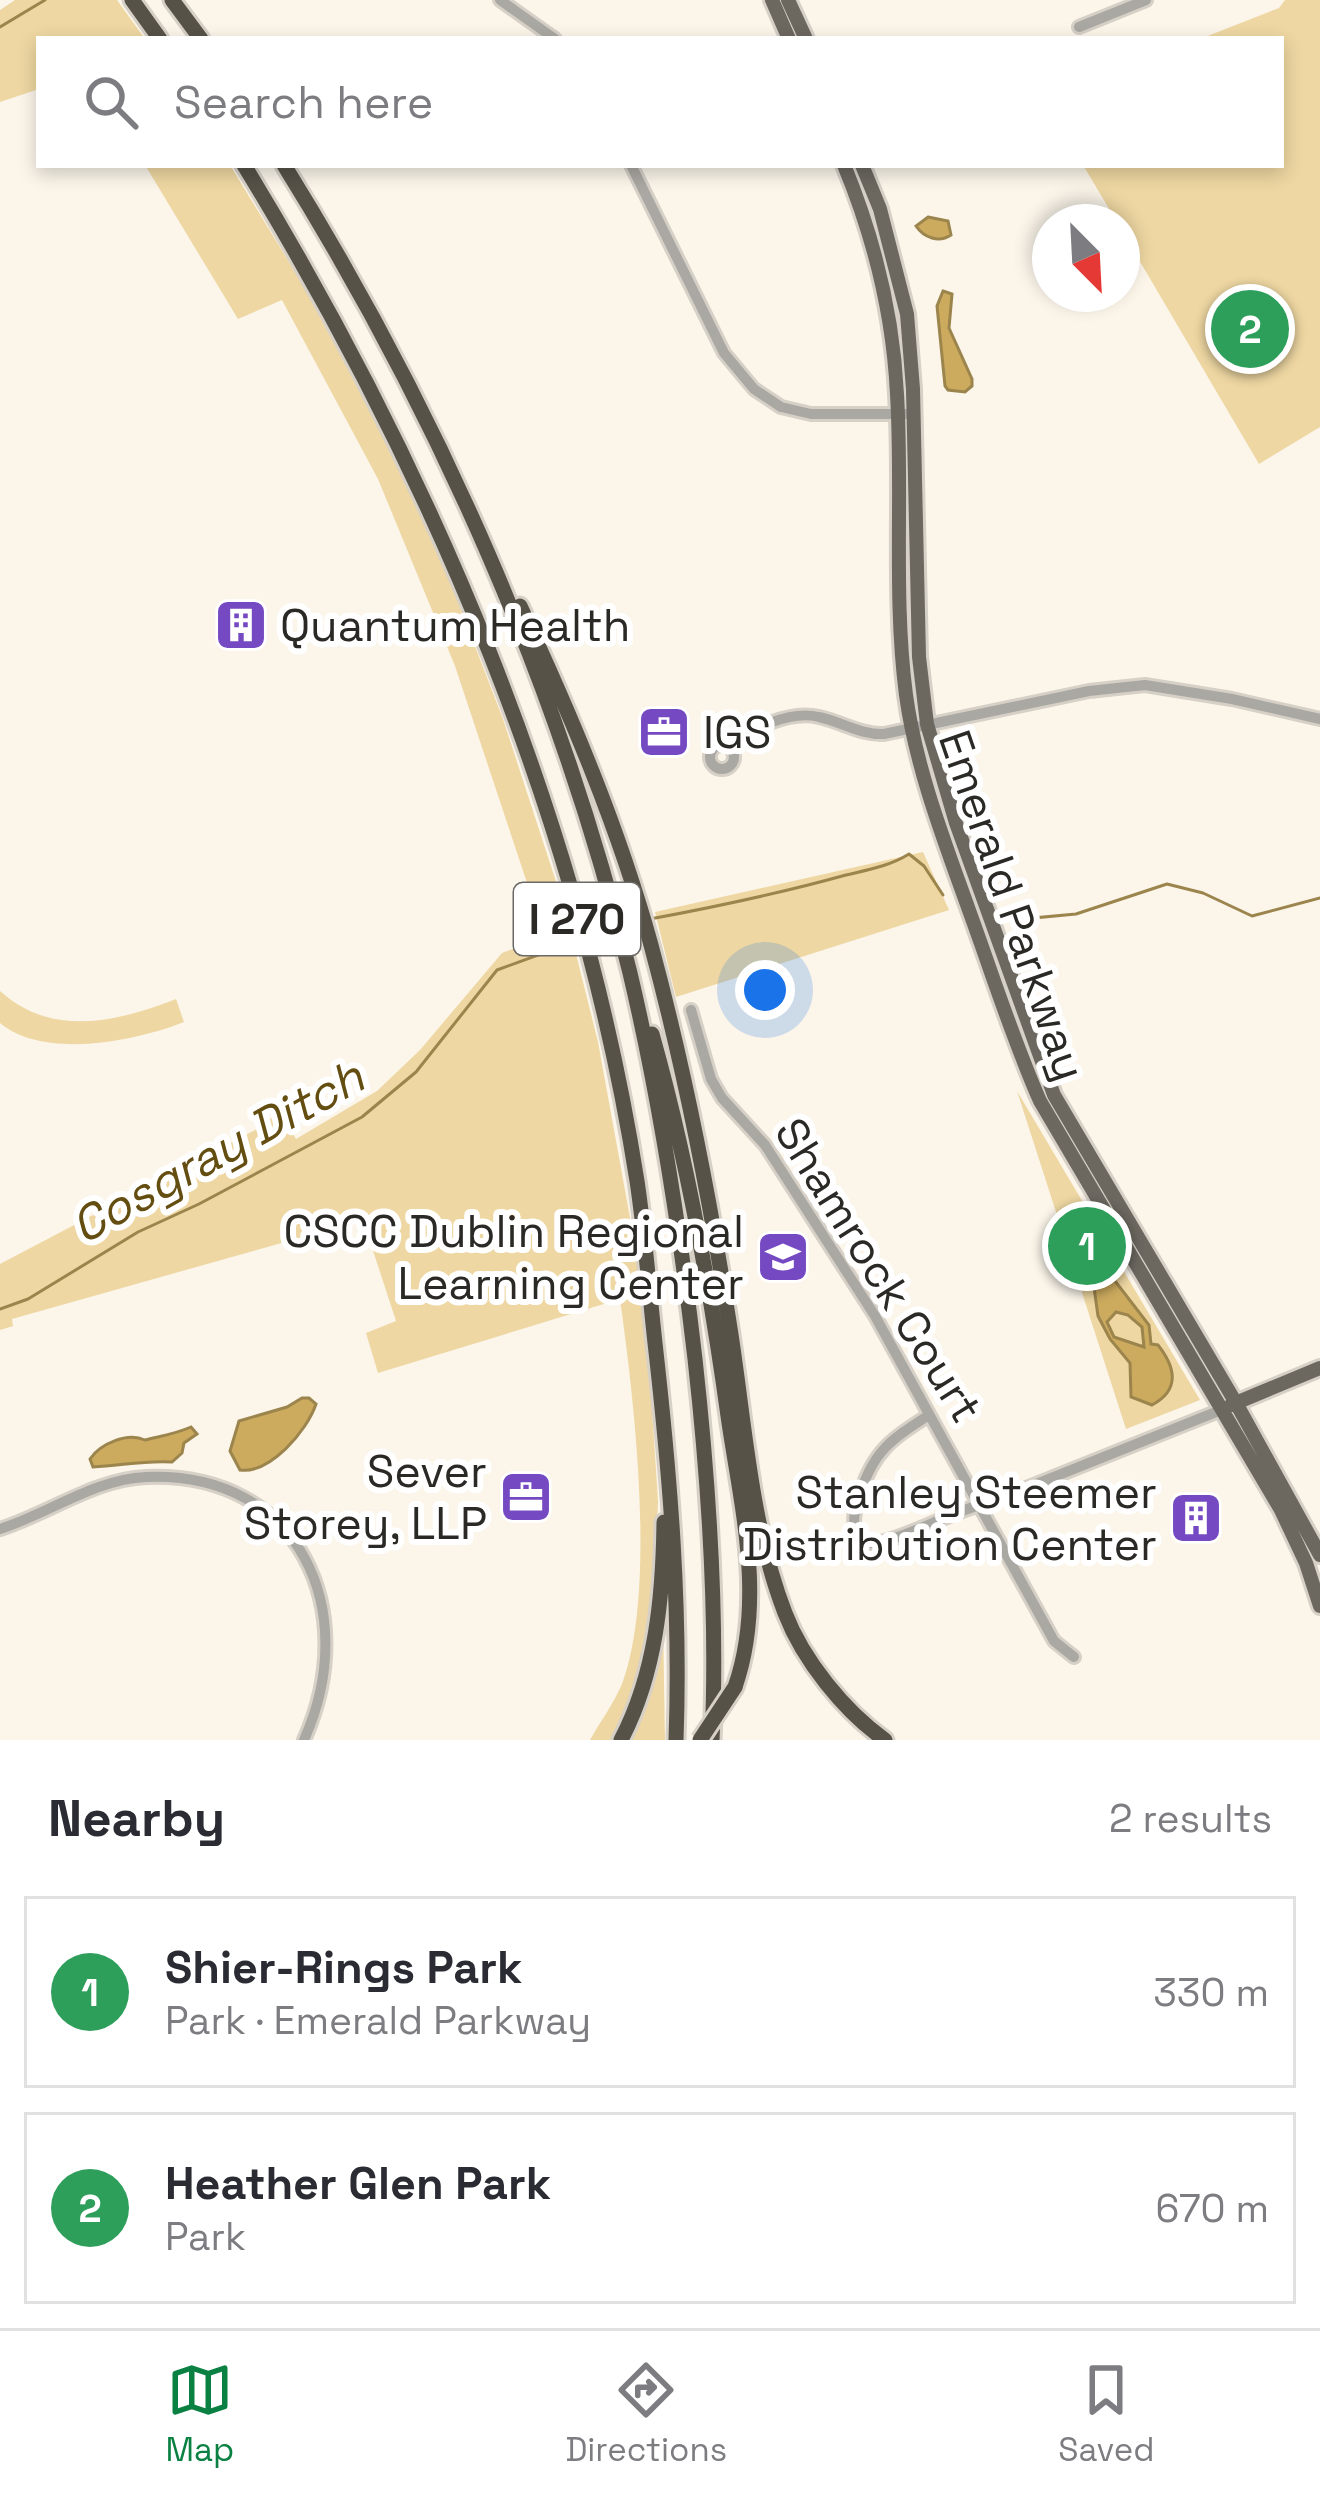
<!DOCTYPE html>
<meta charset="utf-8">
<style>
:root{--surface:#fff;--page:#f2f2f3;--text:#2b2b33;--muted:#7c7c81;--line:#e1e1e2;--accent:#0b8043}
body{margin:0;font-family:"Space Grotesk",sans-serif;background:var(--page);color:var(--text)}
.compass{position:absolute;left:1032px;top:204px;width:108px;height:108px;border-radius:50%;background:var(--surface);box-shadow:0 6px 18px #0003;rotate:156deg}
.you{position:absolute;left:765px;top:990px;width:42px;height:42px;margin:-30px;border:9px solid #fff;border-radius:50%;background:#1a73e8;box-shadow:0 0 0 18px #1a73e833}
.badge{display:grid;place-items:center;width:78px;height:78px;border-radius:50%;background:var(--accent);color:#fff;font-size:39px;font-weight:700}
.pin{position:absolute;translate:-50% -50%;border:6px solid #fff;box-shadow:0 3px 12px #0006}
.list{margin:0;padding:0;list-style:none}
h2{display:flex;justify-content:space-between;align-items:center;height:156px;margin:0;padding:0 48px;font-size:51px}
h2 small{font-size:39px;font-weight:400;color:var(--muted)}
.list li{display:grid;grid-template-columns:78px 1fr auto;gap:36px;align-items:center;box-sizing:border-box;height:192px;margin:0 24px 24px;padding:0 24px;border:3px solid var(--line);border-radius:0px}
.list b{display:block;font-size:45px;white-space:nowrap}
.list p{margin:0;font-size:39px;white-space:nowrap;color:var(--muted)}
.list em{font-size:39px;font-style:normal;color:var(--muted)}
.icon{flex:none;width:66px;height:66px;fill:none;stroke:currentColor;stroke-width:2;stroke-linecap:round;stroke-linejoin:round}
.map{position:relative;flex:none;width:1320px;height:1740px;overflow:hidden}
.search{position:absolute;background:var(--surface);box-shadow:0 6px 18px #0003;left:36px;right:36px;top:36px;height:132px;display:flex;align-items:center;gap:30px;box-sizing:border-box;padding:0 42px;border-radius:0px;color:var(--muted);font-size:45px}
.sheet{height:588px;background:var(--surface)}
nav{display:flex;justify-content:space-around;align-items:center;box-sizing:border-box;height:168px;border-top:3px solid var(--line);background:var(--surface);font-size:33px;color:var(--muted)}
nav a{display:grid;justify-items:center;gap:6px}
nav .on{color:var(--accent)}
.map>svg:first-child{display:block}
.green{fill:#eed7a2}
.water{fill:#ccab5e;stroke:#9c844d;stroke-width:3;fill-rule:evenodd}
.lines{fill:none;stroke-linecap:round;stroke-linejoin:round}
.stream{stroke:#9c844d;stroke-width:3}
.minor-casing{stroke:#d6d0c7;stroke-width:16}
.major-casing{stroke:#d6d0c7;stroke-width:20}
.highway-casing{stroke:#d6d0c7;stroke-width:21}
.minor{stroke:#aaa8a3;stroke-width:10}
.major{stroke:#6c6860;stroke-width:14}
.highway{stroke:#565248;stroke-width:15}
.highway-bridge-casing{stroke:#d6d0c7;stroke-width:21;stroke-linecap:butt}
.highway-bridge{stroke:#565248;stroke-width:15}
.labels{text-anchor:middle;stroke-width:12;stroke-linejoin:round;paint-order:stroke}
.shield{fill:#fff;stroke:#6b6966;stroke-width:3}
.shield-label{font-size:42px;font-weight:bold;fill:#2b2925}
.poi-label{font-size:45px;fill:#2b2925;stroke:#fff;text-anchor:end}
.street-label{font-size:45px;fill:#2b2925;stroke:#fff}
.water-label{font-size:48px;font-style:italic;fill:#634d10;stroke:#fff}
</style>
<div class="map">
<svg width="1320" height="1740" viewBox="0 0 1320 1740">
<rect width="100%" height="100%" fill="#fbf5ea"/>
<path class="green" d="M15,0H117L145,39H39V89L0,102V10Z
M1285,0H1320V427L1259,464L1122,231V222H1117L1083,165H1281V39H1200L1279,8Z
M145,165H230L300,280L389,446L448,576L503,719L564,906L598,1042L645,1300L658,1501L654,1610L639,1687L614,1740H590C600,1722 614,1703 622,1684C657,1590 634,1399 620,1299L378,1373L366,1333L396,1321L363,1220L12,1319L13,1326L0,1330V1264L261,1127L279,1111L296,1139L377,1091L420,1050L502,953L545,937L455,666L378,479L282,300L238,319Z
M923,852L949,910L676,997L655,912Z
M0,991C52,1038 117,1022 176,999L184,1022C136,1041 44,1060 0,1023Z
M1017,1091L1200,1400L1126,1429Z
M663,1620L665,1740H628L645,1703Z"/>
<path class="water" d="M928,217L948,221L951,235C939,243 924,238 916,226Z
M943,291L952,294L949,328L972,379V386L965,392L948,390L945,386L937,306Z
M1076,1207L1108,1256L1115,1281L1149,1325L1151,1344L1158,1345C1176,1368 1180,1390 1152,1405L1131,1397L1130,1363L1110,1339L1098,1316L1090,1259L1070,1226V1209ZM1116,1312L1128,1315L1142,1327L1144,1347L1114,1337L1107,1322Z
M302,1398H309L316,1404C307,1431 270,1474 240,1470L230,1451L239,1421L287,1407Z
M191,1427L197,1434L184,1443L182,1453L172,1462C144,1460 120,1466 93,1467L90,1459C100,1444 127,1432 145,1440C161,1436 175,1434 191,1427Z"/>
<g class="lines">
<path class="stream" d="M0,27L45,0
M650,919C715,907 781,893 846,875C867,870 890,866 909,854L924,866L943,895
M1012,920L1076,914L1167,884L1203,893L1252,916L1320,898
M0,1309L28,1299L138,1232L199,1204L362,1117L416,1072L497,970L560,947"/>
<g class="minor-casing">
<path id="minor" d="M500,0L555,39
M1079,27L1146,0
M631,165L724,353L754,389L781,407L811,414H914
M710 757a12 12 0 1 1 24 0a12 12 0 1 1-24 0Z
M730,748C750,728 791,710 819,717C842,722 861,735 884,734L1089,691L1145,685L1232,699L1320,719
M691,1010L711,1079L722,1098L765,1145L875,1316L1054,1641L1074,1657
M929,1415C892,1439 874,1450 860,1494C854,1511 851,1524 859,1541C884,1553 956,1507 989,1503L1221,1410
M0,1529C48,1514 95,1479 146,1477C300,1471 362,1611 304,1740"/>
</g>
<g class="major-casing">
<path id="major" d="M772,0L789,39
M788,0L806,39
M844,165C875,240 893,313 897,394C903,494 893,595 906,695C916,769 945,843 970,913C993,976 1013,1040 1040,1101L1281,1510L1306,1563L1320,1606
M862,165L880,209L907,314L913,389L919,657L927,724L956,823L1054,1095L1236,1403L1320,1555
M1231,1405L1320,1368"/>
</g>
<g class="highway-casing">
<path id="highway" d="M132,0L160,39
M172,0L201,39
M244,165C433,475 580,819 637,1181C645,1234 649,1289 655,1343C670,1475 681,1606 676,1740
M284,165C438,413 561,689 630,973C660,1100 680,1229 695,1359C709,1485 718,1613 712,1740
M520,606C571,715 619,829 651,945C685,1071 710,1199 730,1328C745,1423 750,1522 785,1613C803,1660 844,1711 885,1740
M652,1034C688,1161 711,1292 729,1423C742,1510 765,1601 735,1687
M621,1740C656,1673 663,1597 664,1522"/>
</g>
<use href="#minor" class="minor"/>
<use href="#major" class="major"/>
<use href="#highway" class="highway"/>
<g class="highway-bridge-casing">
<path id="highway-bridge" d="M700,1740L735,1687"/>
</g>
<use href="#highway-bridge" class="highway-bridge"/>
</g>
<defs>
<g id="building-square" transform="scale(2.7)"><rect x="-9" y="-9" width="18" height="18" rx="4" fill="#7549c1" stroke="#fff"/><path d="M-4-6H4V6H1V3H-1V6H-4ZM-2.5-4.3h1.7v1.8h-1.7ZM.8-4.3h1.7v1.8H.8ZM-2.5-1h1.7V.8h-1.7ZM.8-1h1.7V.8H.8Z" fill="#fff"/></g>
<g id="office-square" transform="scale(2.7)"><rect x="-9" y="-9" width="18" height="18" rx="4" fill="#7549c1" stroke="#fff"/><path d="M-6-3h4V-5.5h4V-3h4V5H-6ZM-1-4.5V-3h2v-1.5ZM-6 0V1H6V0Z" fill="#fff"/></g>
<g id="university-square" transform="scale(2.7)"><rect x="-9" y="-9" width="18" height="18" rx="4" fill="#7549c1" stroke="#fff"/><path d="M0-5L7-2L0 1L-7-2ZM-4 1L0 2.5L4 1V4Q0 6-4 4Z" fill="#fff"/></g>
</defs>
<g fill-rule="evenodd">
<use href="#building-square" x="241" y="625"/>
<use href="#office-square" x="664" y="732"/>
<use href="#university-square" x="783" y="1257"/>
<use href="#office-square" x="526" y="1497"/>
<use href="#building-square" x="1196" y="1518"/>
</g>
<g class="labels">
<rect class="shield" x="514" y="883" width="126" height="72" rx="9"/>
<g class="shield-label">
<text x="577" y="934">I 270</text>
</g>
<g class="poi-label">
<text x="280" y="641" text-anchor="start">Quantum Health</text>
<text x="703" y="748" text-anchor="start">IGS</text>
<text x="744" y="1247">CSCC Dublin Regional<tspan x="744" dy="52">Learning Center</tspan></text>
<text x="487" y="1487">Sever<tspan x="487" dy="52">Storey, LLP</tspan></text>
<text x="1157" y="1508">Stanley Steemer<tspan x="1157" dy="52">Distribution Center</tspan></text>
</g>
<g class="street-label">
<text transform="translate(1013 905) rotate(71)" y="16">Emerald Parkway</text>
<text transform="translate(879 1270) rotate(58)" y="16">Shamrock Court</text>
</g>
<g class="water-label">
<text transform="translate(217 1151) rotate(-29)" y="17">Cosgray Ditch</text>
</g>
</g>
</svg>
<svg class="compass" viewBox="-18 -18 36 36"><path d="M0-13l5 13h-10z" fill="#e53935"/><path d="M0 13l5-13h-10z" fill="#7c7c81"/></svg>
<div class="you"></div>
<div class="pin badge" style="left:1087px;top:1246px;background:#2e9e5b">1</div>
<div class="pin badge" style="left:1250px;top:329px;background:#2e9e5b">2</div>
<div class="search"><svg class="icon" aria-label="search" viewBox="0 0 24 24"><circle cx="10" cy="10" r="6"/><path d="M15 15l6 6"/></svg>Search here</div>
</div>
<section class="sheet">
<h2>Nearby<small>2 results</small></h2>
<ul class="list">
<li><span class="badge" style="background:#2e9e5b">1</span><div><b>Shier-Rings Park</b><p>Park · Emerald Parkway</p></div><em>330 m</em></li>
<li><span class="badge" style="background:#2e9e5b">2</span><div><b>Heather Glen Park</b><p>Park</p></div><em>670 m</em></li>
</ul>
</section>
<nav>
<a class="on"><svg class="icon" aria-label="map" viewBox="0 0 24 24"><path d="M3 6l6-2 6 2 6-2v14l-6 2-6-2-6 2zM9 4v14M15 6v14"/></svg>Map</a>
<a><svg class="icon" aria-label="directions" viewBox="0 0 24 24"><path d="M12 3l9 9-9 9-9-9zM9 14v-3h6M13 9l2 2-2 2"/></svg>Directions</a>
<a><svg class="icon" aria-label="saved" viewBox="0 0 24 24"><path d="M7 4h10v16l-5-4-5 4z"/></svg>Saved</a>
</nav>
